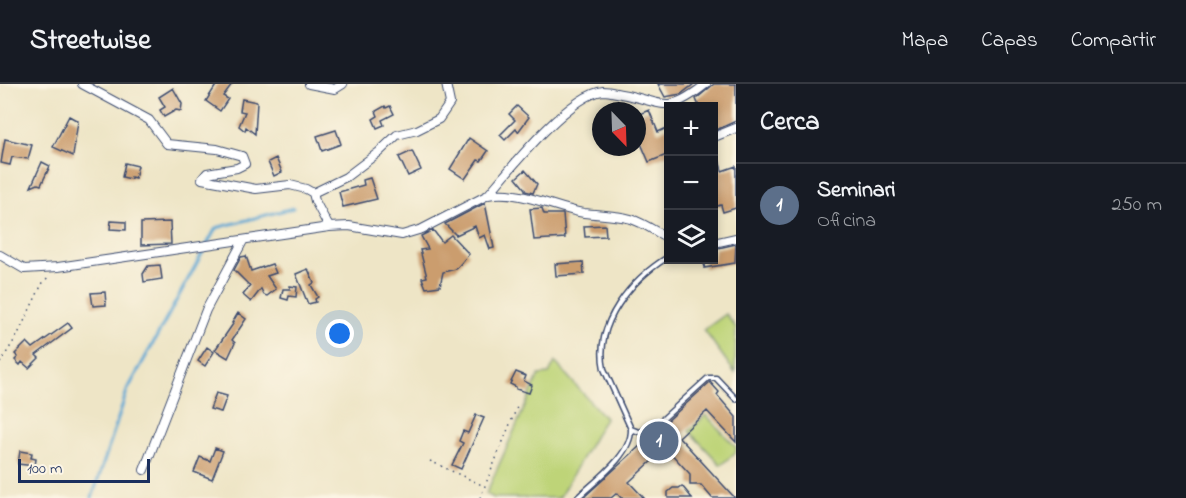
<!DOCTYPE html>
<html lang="es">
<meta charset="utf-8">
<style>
:root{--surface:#171b24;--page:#242831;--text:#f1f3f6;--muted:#9ea1a6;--line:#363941;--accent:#7c3aed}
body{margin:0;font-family:"Indie Flower",sans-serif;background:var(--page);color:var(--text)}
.controls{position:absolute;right:18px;top:18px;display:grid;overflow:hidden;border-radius:0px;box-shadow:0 3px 9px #0003}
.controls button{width:54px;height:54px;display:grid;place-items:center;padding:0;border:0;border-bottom:2px solid var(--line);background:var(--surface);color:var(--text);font:30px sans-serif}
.compass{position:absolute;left:592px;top:18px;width:54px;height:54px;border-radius:50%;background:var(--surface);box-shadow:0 3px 9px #0003;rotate:157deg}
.scale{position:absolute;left:18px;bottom:15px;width:132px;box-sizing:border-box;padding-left:6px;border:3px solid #1b2f5e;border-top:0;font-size:16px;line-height:21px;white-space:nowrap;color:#1b2f5e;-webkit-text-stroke:4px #fcf5e5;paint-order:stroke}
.you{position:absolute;left:340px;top:250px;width:21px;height:21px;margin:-15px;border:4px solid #fff;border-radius:50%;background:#1a73e8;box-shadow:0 0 0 9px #1a73e833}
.badge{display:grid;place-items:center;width:39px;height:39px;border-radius:50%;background:var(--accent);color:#fff;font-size:20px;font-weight:700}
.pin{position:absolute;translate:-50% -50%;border:3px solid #fff;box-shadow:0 2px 6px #0006}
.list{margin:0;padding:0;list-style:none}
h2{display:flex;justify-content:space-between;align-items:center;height:78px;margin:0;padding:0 24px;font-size:26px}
h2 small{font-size:20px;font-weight:400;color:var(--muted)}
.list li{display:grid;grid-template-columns:39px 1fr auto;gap:18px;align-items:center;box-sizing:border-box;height:84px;padding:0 24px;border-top:2px solid var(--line)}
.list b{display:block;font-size:22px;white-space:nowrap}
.list p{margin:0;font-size:20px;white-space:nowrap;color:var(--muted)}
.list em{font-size:20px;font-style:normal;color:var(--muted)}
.icon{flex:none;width:33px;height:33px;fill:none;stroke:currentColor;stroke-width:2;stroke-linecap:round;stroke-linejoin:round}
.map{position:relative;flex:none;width:736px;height:414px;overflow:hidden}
header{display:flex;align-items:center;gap:36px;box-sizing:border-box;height:84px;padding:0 30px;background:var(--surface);border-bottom:2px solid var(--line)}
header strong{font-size:28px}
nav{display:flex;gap:33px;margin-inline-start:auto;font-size:21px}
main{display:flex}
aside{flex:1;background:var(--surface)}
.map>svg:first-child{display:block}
.green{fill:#bed478;stroke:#6c826b;stroke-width:1.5}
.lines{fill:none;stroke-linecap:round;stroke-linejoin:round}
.stream{stroke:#5ca7d4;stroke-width:3}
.building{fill:#cb9d6e}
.service-casing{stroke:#3b4a6e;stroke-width:7}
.minor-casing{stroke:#3b4a6e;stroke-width:10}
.path{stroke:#3b4a6e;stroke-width:1.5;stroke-dasharray:1.5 4.5;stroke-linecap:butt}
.service{stroke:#fff;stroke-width:4}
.minor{stroke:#fff;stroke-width:8}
</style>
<header>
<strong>Streetwise</strong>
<nav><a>Mapa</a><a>Capas</a><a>Compartir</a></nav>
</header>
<main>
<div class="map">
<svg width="736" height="414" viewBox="0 0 736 414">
<rect width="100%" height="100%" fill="#fcf5e5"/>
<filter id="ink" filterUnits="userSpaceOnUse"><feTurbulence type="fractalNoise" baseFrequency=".0167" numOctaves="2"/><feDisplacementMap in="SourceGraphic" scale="12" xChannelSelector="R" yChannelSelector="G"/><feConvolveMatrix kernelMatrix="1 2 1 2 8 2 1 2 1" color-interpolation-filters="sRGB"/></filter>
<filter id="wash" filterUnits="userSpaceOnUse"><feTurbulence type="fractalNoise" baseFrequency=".008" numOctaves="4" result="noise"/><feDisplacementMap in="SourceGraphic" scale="24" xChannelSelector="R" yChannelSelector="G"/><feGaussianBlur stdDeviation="1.35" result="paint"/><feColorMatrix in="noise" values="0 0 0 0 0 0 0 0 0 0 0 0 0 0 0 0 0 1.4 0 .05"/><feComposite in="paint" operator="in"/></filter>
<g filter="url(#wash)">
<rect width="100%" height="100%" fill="#eee5c6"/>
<path class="green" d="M726,230L736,244L735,289L704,246Z
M555,278L605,334L559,414H494L486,410L539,291L549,290Z
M706,331L736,363V368L721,381L689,347Z"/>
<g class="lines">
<path class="stream" d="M92,414L127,307L216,144L293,124"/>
</g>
<g id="blocks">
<path class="building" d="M217,0H232L223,12L228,15L220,27L206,17Z
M658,0H694L681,10L665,13Z
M714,0H736V37L714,47V22H699L696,15Z
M173,4L182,20L181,27L176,26L164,33L160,26L165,23L159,13Z
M242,15L257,18L255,50L246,43L245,47L239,42L245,28L240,27Z
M385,22L386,24L390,22L394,30L382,36L384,41L377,44L373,35L378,32L376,27Z
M517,22L529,33L518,48L516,45L505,56L500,51L515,36L509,30Z
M649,26L658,48L669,43V70L649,78L637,50V31Z
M69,32L78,37L73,72L53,63Z
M336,46L341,60L322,67L317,52Z
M469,54L488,67L481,77L478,76L465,95L450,85Z
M5,55L32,61L28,75L12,73L10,81L1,79Z
M714,64H716L722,87L736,82V124L723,128L721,121L714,123V90L716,89L714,82Z
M412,67L421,86L408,92L399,73Z
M276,74L282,88L274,92L268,78Z
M42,78L50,82L41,101L38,100L31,103Z
M125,79L138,82L135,94L131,93V95L122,93Z
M525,86L537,100L533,109L525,107V105L516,94Z
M370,94L377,115L343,123L339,108L364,101L363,96Z
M485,119L494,164L490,165L485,151L479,154L475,142L456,151L445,140Z
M542,124L544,130H563L565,154L534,156L530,125Z
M111,137L126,138V146L110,145Z
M170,138L171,160L141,161V139Z
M605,141L606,152L585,153L584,142Z
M433,146L442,158L451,151L469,170L456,185L443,188L440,202L426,204L422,194L427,193L420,166L428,165L421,152Z
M736,160L735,179L704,184L705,176H714V165Z
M246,172L251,187L272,180L276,189L267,192L276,205L267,212L264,211L261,205L251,218L243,211L250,202L234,186L241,173Z
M583,178L584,190L556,192L555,180Z
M160,181L162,195L144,198L143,190L148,182Z
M308,185L314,199L311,201L318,213L315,215L316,218L308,220L296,190Z
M290,202L297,203L296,213L289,212L288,216L281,214L283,205H290Z
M105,208L106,221L93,222L91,209Z
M238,229L246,235L232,256L235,259L228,274L215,266L233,240L232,239Z
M68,239L72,244L36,271L39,274L29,284L22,278L20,281L15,276L18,273L15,270L27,258L33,264Z
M207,263L214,268L205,282L198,277Z
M516,288L526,292L524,297L532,301L529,309L516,305V303L510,300Z
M710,298L719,308L717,311L736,333V358L707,327L679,353L735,414H712L701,401H690V390L666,364L629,398L644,414H621L617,409L611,414H583Z
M216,309L227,312L221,328L210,325Z
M476,331L484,334L461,385L452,381L463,359L459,357L463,347L468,349Z
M215,364L223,367L212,395L194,388L200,373L210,377Z
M20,367L32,369L31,374L36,375L35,382L18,380Z
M682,402L692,414H668V408L673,404H679Z"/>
</g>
</g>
<g filter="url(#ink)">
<use href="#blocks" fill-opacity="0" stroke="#3b4a6e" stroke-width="1.5"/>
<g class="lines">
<g class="service-casing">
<path id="service" d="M631,345L604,285C594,239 632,195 668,173
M577,414C595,397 632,371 631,345L639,348L654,343L708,294H716L736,315"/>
</g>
<g class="minor-casing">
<path id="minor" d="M82,0L149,36L167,60L217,65L242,72L245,80L237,84L207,89L202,95L256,105L290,101L306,105L313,109
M309,0L335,5L343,0
M714,53L736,44
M488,111C510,85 569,11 603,7C609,7 616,9 621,10C665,18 666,32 706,0
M329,143L315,117L313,109L346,93L379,68L397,51L417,46L439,35L450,19L446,0
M714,159L736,154
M0,171L24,185L58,183L329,143L349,142L402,151L422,145L488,111C520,105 553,124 584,129C600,131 616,131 631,135C644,139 656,148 668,154
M144,386L206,226L243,157"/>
</g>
<path class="path" d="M0,279L17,252L42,200L49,192
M430,377L484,402
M480,414L517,323"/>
<use href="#service" class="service"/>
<use href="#minor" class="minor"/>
</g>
</g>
</svg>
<div class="controls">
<button>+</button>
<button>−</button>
<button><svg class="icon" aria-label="layers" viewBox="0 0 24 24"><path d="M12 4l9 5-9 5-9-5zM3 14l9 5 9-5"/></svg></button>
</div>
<svg class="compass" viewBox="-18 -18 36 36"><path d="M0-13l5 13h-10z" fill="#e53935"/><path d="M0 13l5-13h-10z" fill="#9ea1a6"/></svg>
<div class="scale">100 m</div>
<div class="you"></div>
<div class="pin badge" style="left:659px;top:357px;background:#5c6f8a">1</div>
</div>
<aside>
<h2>Cerca<small></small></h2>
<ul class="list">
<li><span class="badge" style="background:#5c6f8a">1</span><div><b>Seminari</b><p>Oficina</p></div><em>250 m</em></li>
</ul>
</aside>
</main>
